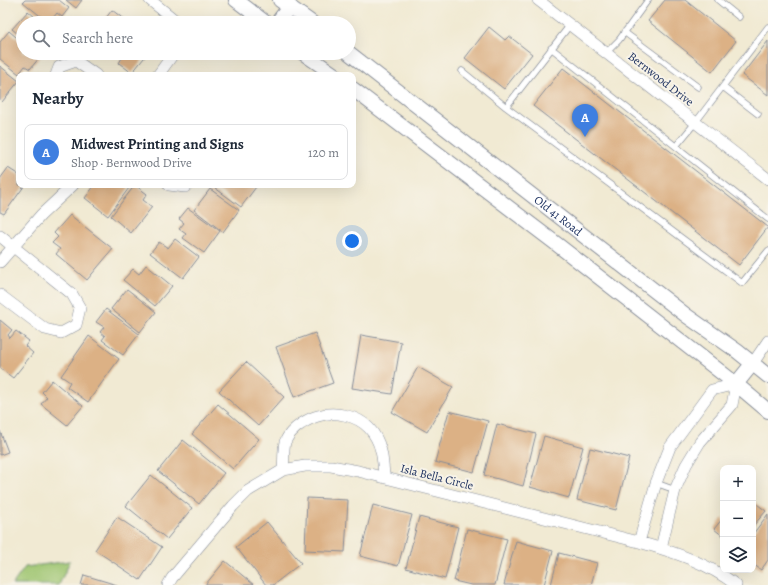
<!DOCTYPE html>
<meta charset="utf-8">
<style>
:root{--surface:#fff;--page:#f6f6f7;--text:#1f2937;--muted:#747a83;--line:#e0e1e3;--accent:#ea580c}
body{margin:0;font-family:Alegreya,serif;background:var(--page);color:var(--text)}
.controls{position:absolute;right:12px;bottom:12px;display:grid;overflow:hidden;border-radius:8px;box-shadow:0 4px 16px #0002}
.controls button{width:36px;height:36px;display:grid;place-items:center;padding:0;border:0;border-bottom:1px solid var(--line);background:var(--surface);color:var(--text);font:20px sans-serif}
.you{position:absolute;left:352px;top:241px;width:14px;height:14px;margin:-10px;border:3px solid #fff;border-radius:50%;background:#1a73e8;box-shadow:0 0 0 6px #1a73e833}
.badge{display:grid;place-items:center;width:26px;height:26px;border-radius:50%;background:var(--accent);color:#fff;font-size:13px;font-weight:700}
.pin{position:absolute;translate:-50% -33px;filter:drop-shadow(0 1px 2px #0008)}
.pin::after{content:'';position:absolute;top:21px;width:14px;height:12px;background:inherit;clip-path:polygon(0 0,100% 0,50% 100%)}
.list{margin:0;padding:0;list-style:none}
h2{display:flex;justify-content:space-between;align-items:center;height:52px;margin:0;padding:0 16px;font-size:17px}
h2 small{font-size:13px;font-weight:400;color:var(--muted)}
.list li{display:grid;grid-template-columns:26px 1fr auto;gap:12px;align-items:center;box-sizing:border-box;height:56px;margin:0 8px 8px;padding:0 8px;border:1px solid var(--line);border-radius:8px}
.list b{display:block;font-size:15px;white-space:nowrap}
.list p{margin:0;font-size:13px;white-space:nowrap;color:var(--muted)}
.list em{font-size:13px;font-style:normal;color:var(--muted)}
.icon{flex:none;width:22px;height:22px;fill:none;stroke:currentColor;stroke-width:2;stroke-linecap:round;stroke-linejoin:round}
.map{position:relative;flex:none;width:768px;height:585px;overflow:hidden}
.search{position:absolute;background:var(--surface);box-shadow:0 4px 16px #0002;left:16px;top:16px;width:340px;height:44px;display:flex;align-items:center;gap:10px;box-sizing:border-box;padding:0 14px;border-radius:22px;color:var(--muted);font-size:15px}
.panel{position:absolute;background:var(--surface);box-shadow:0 4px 16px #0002;left:16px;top:72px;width:340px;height:116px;border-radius:8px}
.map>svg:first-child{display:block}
.green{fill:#9ec570;stroke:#5c7a67}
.building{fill:#dcb185}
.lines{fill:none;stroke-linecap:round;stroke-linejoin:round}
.service-casing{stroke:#868c98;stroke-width:7}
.minor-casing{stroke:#868c98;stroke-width:12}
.tertiary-casing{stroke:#868c98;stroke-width:16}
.service{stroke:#fff;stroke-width:5.5}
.minor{stroke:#fff;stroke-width:11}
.tertiary{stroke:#fff;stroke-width:14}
.labels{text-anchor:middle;stroke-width:4;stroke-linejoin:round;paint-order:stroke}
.street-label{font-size:12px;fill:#1b2f5e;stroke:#f7f3e8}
</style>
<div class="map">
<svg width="768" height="585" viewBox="0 0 768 585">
<rect width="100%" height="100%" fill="#f7f3e8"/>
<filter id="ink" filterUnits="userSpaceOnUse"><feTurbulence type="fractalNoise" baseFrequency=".025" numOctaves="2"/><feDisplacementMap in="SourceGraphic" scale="8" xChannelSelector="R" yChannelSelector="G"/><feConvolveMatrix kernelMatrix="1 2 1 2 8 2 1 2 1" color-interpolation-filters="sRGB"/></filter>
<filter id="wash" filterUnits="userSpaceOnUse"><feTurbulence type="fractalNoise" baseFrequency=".012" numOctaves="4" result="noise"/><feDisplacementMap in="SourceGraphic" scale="16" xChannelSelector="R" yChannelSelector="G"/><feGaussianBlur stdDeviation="0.9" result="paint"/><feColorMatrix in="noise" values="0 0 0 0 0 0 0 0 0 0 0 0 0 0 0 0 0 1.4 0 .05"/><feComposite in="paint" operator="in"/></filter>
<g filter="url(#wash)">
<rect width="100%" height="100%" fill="#f1ead3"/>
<path class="green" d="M70,561L59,585H12L25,567Z"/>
<g id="blocks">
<path class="building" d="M25,0H59L69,8L62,17L57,13L49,23L23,2Z
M66,0H82L76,8Z
M665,0H685L736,41L712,72L648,21Z
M112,10L129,23H102Z
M28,11L42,23H23V38L12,29Z
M489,27L505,40L509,36L532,54L504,89L465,58Z
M9,31L23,43V53H35L40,57L30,69L25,66L19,74L0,59V42Z
M768,41V95L742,75Z
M116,53H148L132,73L119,63L122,58Z
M0,66L19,81L2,102L0,100Z
M563,68L768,227L739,265L533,106Z
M8,168L19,175V185H25L4,214L0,212V179Z
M95,185H125L129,188L108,216L85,198Z
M135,185L147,194L143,200L152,207L131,233L111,216Z
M211,185H253L256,187L241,207Z
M210,189L239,210L223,232L194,210Z
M188,208L220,231L204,253L183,238L186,234L179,229L184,223L179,219Z
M70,215L113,249L87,280L56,254L60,249L52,243L58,237L54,233Z
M175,239L199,257L183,278L150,253L159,242L168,248Z
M146,265L172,286L155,306L123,280L133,269L139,274Z
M127,289L156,312L140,332L111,309Z
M106,309L139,334L123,355L102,340L105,336L100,332L104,327L96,322Z
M0,320L12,330L8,335L10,338L16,331L29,341L25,346L33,353L13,378L0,368Z
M315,333L333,383L294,397L276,347Z
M361,335L401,342L392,394L352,388Z
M89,336L119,359L88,402L67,387L70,382L61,376Z
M246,362L284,397L258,426L219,391Z
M418,367L453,387L427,432L392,412Z
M52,380L83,406L67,425L41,404L47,397L42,392Z
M218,404L259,439L233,469L192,434Z
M449,411L488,421L474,472L435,462Z
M497,424L536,434L523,486L484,475Z
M0,431L8,452L0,455Z
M544,436L583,447L569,498L530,487Z
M183,440L224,473L199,504L158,471Z
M590,448L629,458L616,510L577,500Z
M151,475L192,508L167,539L126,506Z
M307,498L348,500L345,552L305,550Z
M753,501L766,511L753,526Z
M373,505L412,515L398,566L360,556Z
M768,514V560L761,570L753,564V534Z
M117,517L162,547L140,580L95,550Z
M419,517L458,527L445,579L406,568Z
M723,518V536L714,529Z
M267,522L301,563L273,585H266L236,547Z
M467,529L507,539L495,585H471L454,581Z
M516,541L553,551L544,585H504Z
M559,553L597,563L591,585H551Z
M225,561L254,585H205Z
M84,575L117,585H81Z"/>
</g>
</g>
<g filter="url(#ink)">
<use href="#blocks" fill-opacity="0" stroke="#868c98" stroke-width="1"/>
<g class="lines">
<g class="service-casing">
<path id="service" d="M718,0L739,17
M624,32L698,87
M551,48L768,219
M606,53L619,40L648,0
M462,71L506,107L570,25
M723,87L758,114
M506,107L742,283L768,251
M676,146L695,123L768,27
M656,483L675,490"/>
</g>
<g class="minor-casing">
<path id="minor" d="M150,0L176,21V23
M538,0L768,179
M56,75L59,67L76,61L96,75
M158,75L174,53
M169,185L185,187L187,185
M0,236L72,294L80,308L76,325L61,333L45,329L0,295
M0,262L41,215L73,185
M753,363L768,341
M283,470C284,462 283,450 285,442C288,435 295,428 301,424C306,421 312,417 318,416C334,411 357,415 369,428C382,442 383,459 384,477
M639,542L656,483L670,447L712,390L736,384L732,405L700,442L686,465L675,490L661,548
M168,585L172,578L233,506L248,491L283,470L305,466H331L358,471L639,542C674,552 708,563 736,585"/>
</g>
<g class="tertiary-casing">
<g id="tertiary">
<path d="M236,0L266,23"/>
<path d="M280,0L312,23"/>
<path d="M277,23L290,6"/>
<path d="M303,53L335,75"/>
<path id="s1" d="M349,53L687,316L737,351L768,376"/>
<path d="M353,89L554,242L736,384L768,411"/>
<path d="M736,384L753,363"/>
</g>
</g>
<use href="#service" class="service"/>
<use href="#minor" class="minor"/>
<use href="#tertiary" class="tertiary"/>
</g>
</g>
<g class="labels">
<g class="street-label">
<text transform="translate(661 79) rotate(38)" y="4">Bernwood Drive</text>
<text dy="4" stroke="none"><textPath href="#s1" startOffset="265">Old 41 Road</textPath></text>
<text transform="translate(437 477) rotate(14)" y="4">Isla Bella Circle</text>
</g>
</g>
</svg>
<div class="controls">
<button>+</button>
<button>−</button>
<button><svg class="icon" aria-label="layers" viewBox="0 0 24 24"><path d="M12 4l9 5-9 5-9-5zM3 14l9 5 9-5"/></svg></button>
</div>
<div class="you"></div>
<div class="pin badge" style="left:585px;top:137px;background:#3f7fe0">A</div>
<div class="search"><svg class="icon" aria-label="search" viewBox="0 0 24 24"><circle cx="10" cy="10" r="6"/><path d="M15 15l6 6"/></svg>Search here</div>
<section class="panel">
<h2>Nearby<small></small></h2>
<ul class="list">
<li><span class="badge" style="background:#3f7fe0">A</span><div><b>Midwest Printing and Signs</b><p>Shop · Bernwood Drive</p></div><em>120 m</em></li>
</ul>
</section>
</div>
